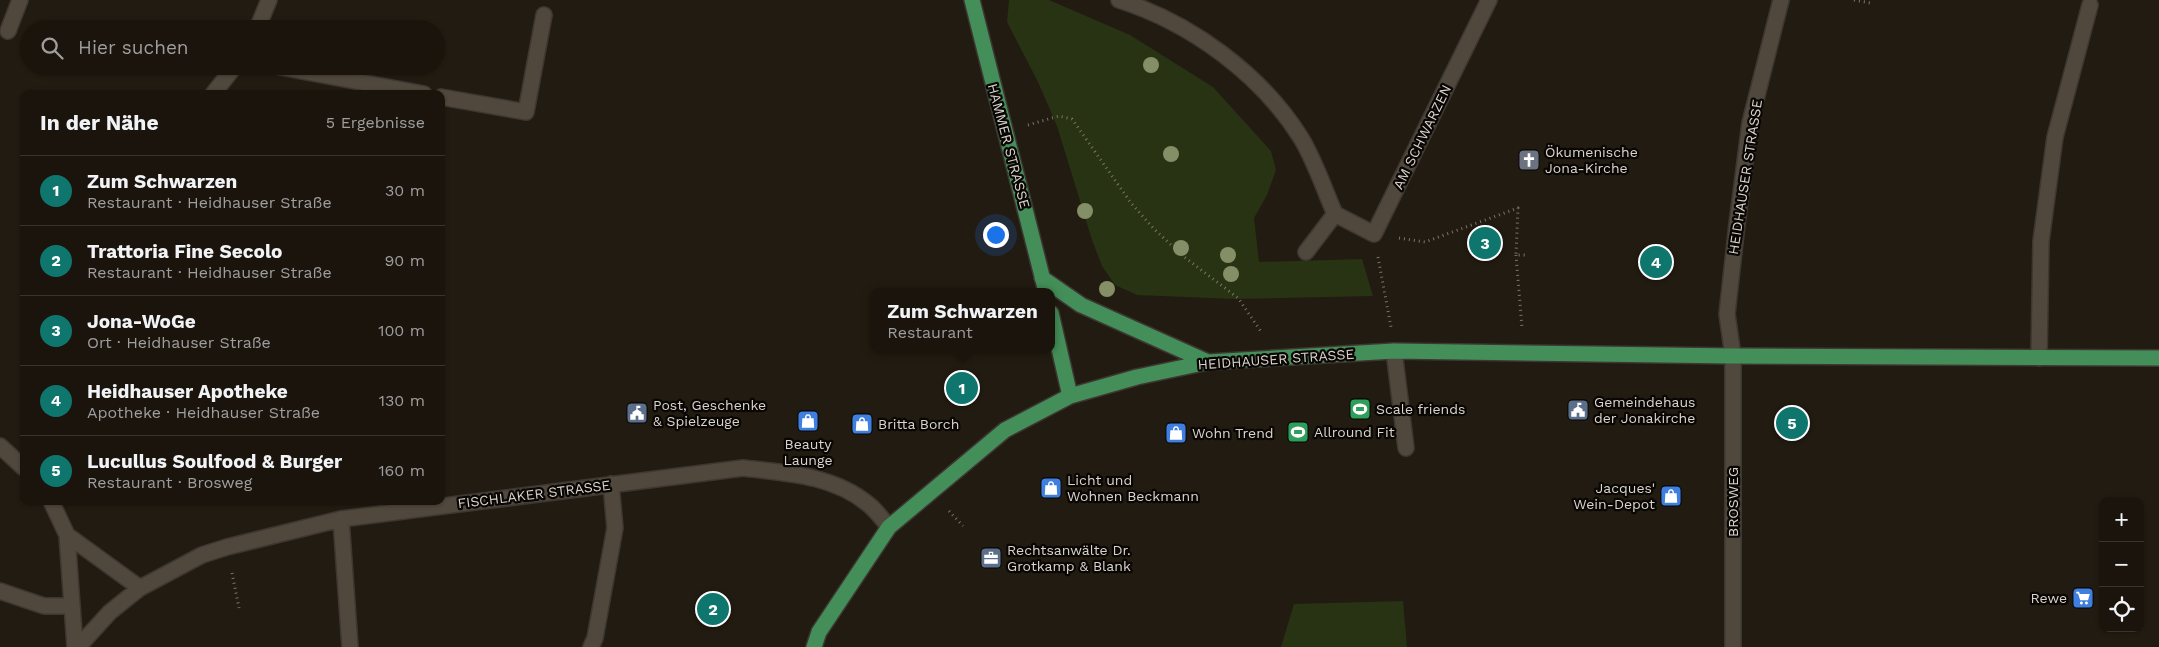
<!DOCTYPE html>
<html lang="de">
<meta charset="utf-8">
<style>
:root{--surface:#1a140d;--page:#27211b;--text:#f1f3f6;--muted:#9f9e9d;--line:#38332e;--accent:#0f766e}
body{margin:0;font-family:"Work Sans",sans-serif;background:var(--page);color:var(--text)}
.controls{position:absolute;right:15px;bottom:15px;display:grid;overflow:hidden;border-radius:10px;box-shadow:0 1px 4px #0004}
.controls button{width:45px;height:45px;display:grid;place-items:center;padding:0;border:0;border-bottom:1px solid var(--line);background:var(--surface);color:var(--text);font:25px sans-serif}
.you{position:absolute;left:995px;top:234px;width:18px;height:18px;margin:-12px;border:4px solid #fff;border-radius:50%;background:#1a73e8;box-shadow:0 0 0 8px #1a73e833}
.badge{display:grid;place-items:center;width:32px;height:32px;border-radius:50%;background:var(--accent);color:#fff;font-size:16px;font-weight:700}
.pin{position:absolute;translate:-50% -50%;border:2px solid #fff;box-shadow:0 1px 5px #0006}
.popup{position:absolute;left:870px;top:288px;width:185px;height:65px;box-sizing:border-box;display:grid;place-content:center;border-radius:10px;background:var(--surface);filter:drop-shadow(0 1px 4px #0005);font-size:16px;white-space:nowrap;color:var(--muted)}
.popup b{font-size:19px;color:var(--text)}
.popup::after{content:'';position:absolute;left:50%;top:100%;margin-left:-10px;border:10px solid transparent;border-top-color:var(--surface)}
.list{margin:0;padding:0;list-style:none}
h2{display:flex;justify-content:space-between;align-items:center;height:65px;margin:0;padding:0 20px;font-size:21px}
h2 small{font-size:16px;font-weight:400;color:var(--muted)}
.list li{display:grid;grid-template-columns:32px 1fr auto;gap:15px;align-items:center;box-sizing:border-box;height:70px;padding:0 20px;border-top:1px solid var(--line)}
.list b{display:block;font-size:19px;white-space:nowrap}
.list p{margin:0;font-size:16px;white-space:nowrap;color:var(--muted)}
.list em{font-size:16px;font-style:normal;color:var(--muted)}
.icon{flex:none;width:28px;height:28px;fill:none;stroke:currentColor;stroke-width:2;stroke-linecap:round;stroke-linejoin:round}
.map{position:relative;flex:none;width:2159px;height:647px;overflow:hidden}
.search{position:absolute;background:var(--surface);box-shadow:0 1px 4px #0004;left:20px;top:20px;width:425px;height:55px;display:flex;align-items:center;gap:12px;box-sizing:border-box;padding:0 18px;border-radius:28px;color:var(--muted);font-size:19px}
.panel{position:absolute;background:var(--surface);box-shadow:0 1px 4px #0004;left:20px;top:90px;width:425px;height:415px;border-radius:10px}
.map>svg:first-child{display:block}
.green{fill:#283313}
.lines{fill:none;stroke-linecap:round;stroke-linejoin:round}
.minor-casing{stroke:#3d3732;stroke-width:18}
.major-casing{stroke:#3d3732;stroke-width:18}
.path{stroke:#7a746c;stroke-width:3;stroke-dasharray:1 4;stroke-linecap:butt}
.minor{stroke:#51483d;stroke-width:15}
.major{stroke:#448f59;stroke-width:15}
.tree{fill:#848e67}
.labels{text-anchor:middle;stroke-width:4.5;stroke-linejoin:round;paint-order:stroke}
.street-label{font-size:14px;fill:#dad4ce;stroke:#090604}
.poi-label{font-size:14px;fill:#dad4ce;stroke:#090604;text-anchor:start}
</style>
<div class="map">
<svg width="2159" height="647" viewBox="0 0 2159 647">
<rect width="100%" height="100%" fill="#221b11"/>
<path class="green" d="M1009,0H1049L1130,35L1213,87L1271,151L1276,170L1267,195L1254,218L1259,262L1362,259L1373,296L1234,299L1137,295L1115,285L1102,266L1092,240L1057,126L1038,82L1007,22Z
M1403,601L1407,647H1281L1294,604Z"/>
<g class="lines">
<g class="minor-casing">
<path id="minor" d="M1119,0C1191,23 1261,74 1301,138C1315,161 1324,189 1335,214L1374,234L1489,0
M257,29L269,0
M8,31L20,0
M275,66L424,94
M213,94L235,66
M441,97L526,112L544,15
M1306,252L1335,214
M1394,351L1406,448
M2039,358L2041,241L2055,137L2090,5
M0,446L24,468
M51,501L67,535L140,588
M341,519L350,647
M67,535L75,647
M0,591L44,606H72
M78,647L110,612L140,588L202,555L227,547L341,519L743,468C786,473 833,475 868,504C876,510 882,519 889,527
M591,647L595,638L615,528L611,484
M1733,647V356L1727,314L1737,224L1750,123L1781,0"/>
</g>
<g class="major-casing">
<path id="major" d="M972,0L1046,292
M1042,278L1081,305L1208,362
M1051,313L1070,396
M814,647L819,632L889,527L1005,430L1070,396L1137,377L1208,362L1394,351L1733,356L2159,358"/>
</g>
<path class="path" d="M1854,0L1870,3L1871,0
M1028,125L1059,116L1072,119L1131,203L1154,229L1183,256L1238,298L1262,333
M1399,238L1425,242L1518,208L1516,255H1527
M1516,255L1522,328
M1378,257L1391,327
M949,511L963,526
M232,573L239,608"/>
<use href="#minor" class="minor"/>
<use href="#major" class="major"/>
</g>
<g class="tree">
<circle cx="1151" cy="65" r="8"/>
<circle cx="1171" cy="154" r="8"/>
<circle cx="1085" cy="211" r="8"/>
<circle cx="1181" cy="248" r="8"/>
<circle cx="1228" cy="255" r="8"/>
<circle cx="1231" cy="274" r="8"/>
<circle cx="1107" cy="289" r="8"/>
</g>
<defs>
<g id="church-square" transform="scale(1.125)"><rect x="-9" y="-9" width="18" height="18" rx="4" fill="#6b7280" stroke="#090604"/><path d="M-1.2-6h2.4v3.5h3.3v2.4h-3.3V6h-2.4V-.1h-3.3v-2.4h3.3Z" fill="#fff"/></g>
<g id="stadium-square" transform="scale(1.125)"><rect x="-9" y="-9" width="18" height="18" rx="4" fill="#2e9e5b" stroke="#090604"/><path d="M0-5a6.5 5 0 1 0 0 10a6.5 5 0 1 0 0-10ZM-3.5-1.8h7v3.6h-7Z" fill="#fff"/></g>
<g id="civic-square" transform="scale(1.125)"><rect x="-9" y="-9" width="18" height="18" rx="4" fill="#5c6f8a" stroke="#090604"/><path d="M-.6-6.5H3V-4.5H.6V-3L4-1V1h2V6H-6V1h2V-1L-.6-3ZM-1.2 2.5V6h2.4V2.5Z" fill="#fff"/></g>
<g id="shop-square" transform="scale(1.125)"><rect x="-9" y="-9" width="18" height="18" rx="4" fill="#3f7fe0" stroke="#090604"/><path d="M-5-2.5h2.3a2.7 3.5 0 0 1 5.4 0H5L5.5 6h-11ZM-1.5-2.5h3a1.5 2.3 0 0 0-3 0Z" fill="#fff"/></g>
<g id="office-square" transform="scale(1.125)"><rect x="-9" y="-9" width="18" height="18" rx="4" fill="#5c6f8a" stroke="#090604"/><path d="M-6-3h4V-5.5h4V-3h4V5H-6ZM-1-4.5V-3h2v-1.5ZM-6 0V1H6V0Z" fill="#fff"/></g>
<g id="supermarket-square" transform="scale(1.125)"><rect x="-9" y="-9" width="18" height="18" rx="4" fill="#3f7fe0" stroke="#090604"/><path d="M-6-5.5h2.5l.6 2H6L4.5 2H-2.5L-4.4-4H-6ZM-1.5 3.2a1.3 1.3 0 1 0 .1 0ZM3 3.2a1.3 1.3 0 1 0 .1 0Z" fill="#fff"/></g>
</defs>
<g fill-rule="evenodd">
<use href="#church-square" x="1529" y="160"/>
<use href="#stadium-square" x="1360" y="409"/>
<use href="#civic-square" x="1578" y="410"/>
<use href="#civic-square" x="637" y="413"/>
<use href="#shop-square" x="808" y="421"/>
<use href="#shop-square" x="862" y="424"/>
<use href="#stadium-square" x="1298" y="432"/>
<use href="#shop-square" x="1176" y="433"/>
<use href="#shop-square" x="1051" y="488"/>
<use href="#shop-square" x="1671" y="496"/>
<use href="#office-square" x="991" y="558"/>
<use href="#supermarket-square" x="2083" y="598"/>
</g>
<g class="labels">
<g class="street-label">
<text transform="translate(1422 137) rotate(-64)" y="5">AM SCHWARZEN</text>
<text transform="translate(1009 146) rotate(75)" y="5">HAMMER STRASSE</text>
<text transform="translate(1745 177) rotate(-81)" y="5">HEIDHAUSER STRASSE</text>
<text transform="translate(1276 359) rotate(-4)" y="5">HEIDHAUSER STRASSE</text>
<text transform="translate(534 494) rotate(-7)" y="5">FISCHLAKER STRASSE</text>
<text transform="translate(1733 502) rotate(-90)" y="5">BROSWEG</text>
</g>
<g class="poi-label">
<text x="1545" y="157">Ökumenische<tspan x="1545" dy="16">Jona-Kirche</tspan></text>
<text x="1594" y="407">Gemeindehaus<tspan x="1594" dy="16">der Jonakirche</tspan></text>
<text x="653" y="410">Post, Geschenke<tspan x="653" dy="16">&amp; Spielzeuge</tspan></text>
<text x="1376" y="414">Scale friends</text>
<text x="878" y="429">Britta Borch</text>
<text x="1314" y="437">Allround Fit</text>
<text x="1192" y="438">Wohn Trend</text>
<text x="808" y="449" text-anchor="middle">Beauty<tspan x="808" dy="16">Launge</tspan></text>
<text x="1067" y="485">Licht und<tspan x="1067" dy="16">Wohnen Beckmann</tspan></text>
<text x="1655" y="493" text-anchor="end">Jacques'<tspan x="1655" dy="16">Wein-Depot</tspan></text>
<text x="1007" y="555">Rechtsanwälte Dr.<tspan x="1007" dy="16">Grotkamp &amp; Blank</tspan></text>
<text x="2067" y="603" text-anchor="end">Rewe</text>
</g>
</g>
</svg>
<div class="controls">
<button>+</button>
<button>−</button>
<button><svg class="icon" aria-label="locate" viewBox="0 0 24 24"><circle cx="12" cy="12" r="6"/><path d="M12 2v4M12 18v4M2 12h4M18 12h4"/></svg></button>
</div>
<div class="you"></div>
<div class="pin badge" style="left:962px;top:388px">1</div>
<div class="popup"><b>Zum Schwarzen</b>Restaurant</div>
<div class="pin badge" style="left:713px;top:609px">2</div>
<div class="pin badge" style="left:1485px;top:243px">3</div>
<div class="pin badge" style="left:1656px;top:262px">4</div>
<div class="pin badge" style="left:1792px;top:423px">5</div>
<div class="search"><svg class="icon" aria-label="search" viewBox="0 0 24 24"><circle cx="10" cy="10" r="6"/><path d="M15 15l6 6"/></svg>Hier suchen</div>
<section class="panel">
<h2>In der Nähe<small>5 Ergebnisse</small></h2>
<ul class="list">
<li><span class="badge">1</span><div><b>Zum Schwarzen</b><p>Restaurant · Heidhauser Straße</p></div><em>30 m</em></li>
<li><span class="badge">2</span><div><b>Trattoria Fine Secolo</b><p>Restaurant · Heidhauser Straße</p></div><em>90 m</em></li>
<li><span class="badge">3</span><div><b>Jona-WoGe</b><p>Ort · Heidhauser Straße</p></div><em>100 m</em></li>
<li><span class="badge">4</span><div><b>Heidhauser Apotheke</b><p>Apotheke · Heidhauser Straße</p></div><em>130 m</em></li>
<li><span class="badge">5</span><div><b>Lucullus Soulfood &amp; Burger</b><p>Restaurant · Brosweg</p></div><em>160 m</em></li>
</ul>
</section>
</div>
